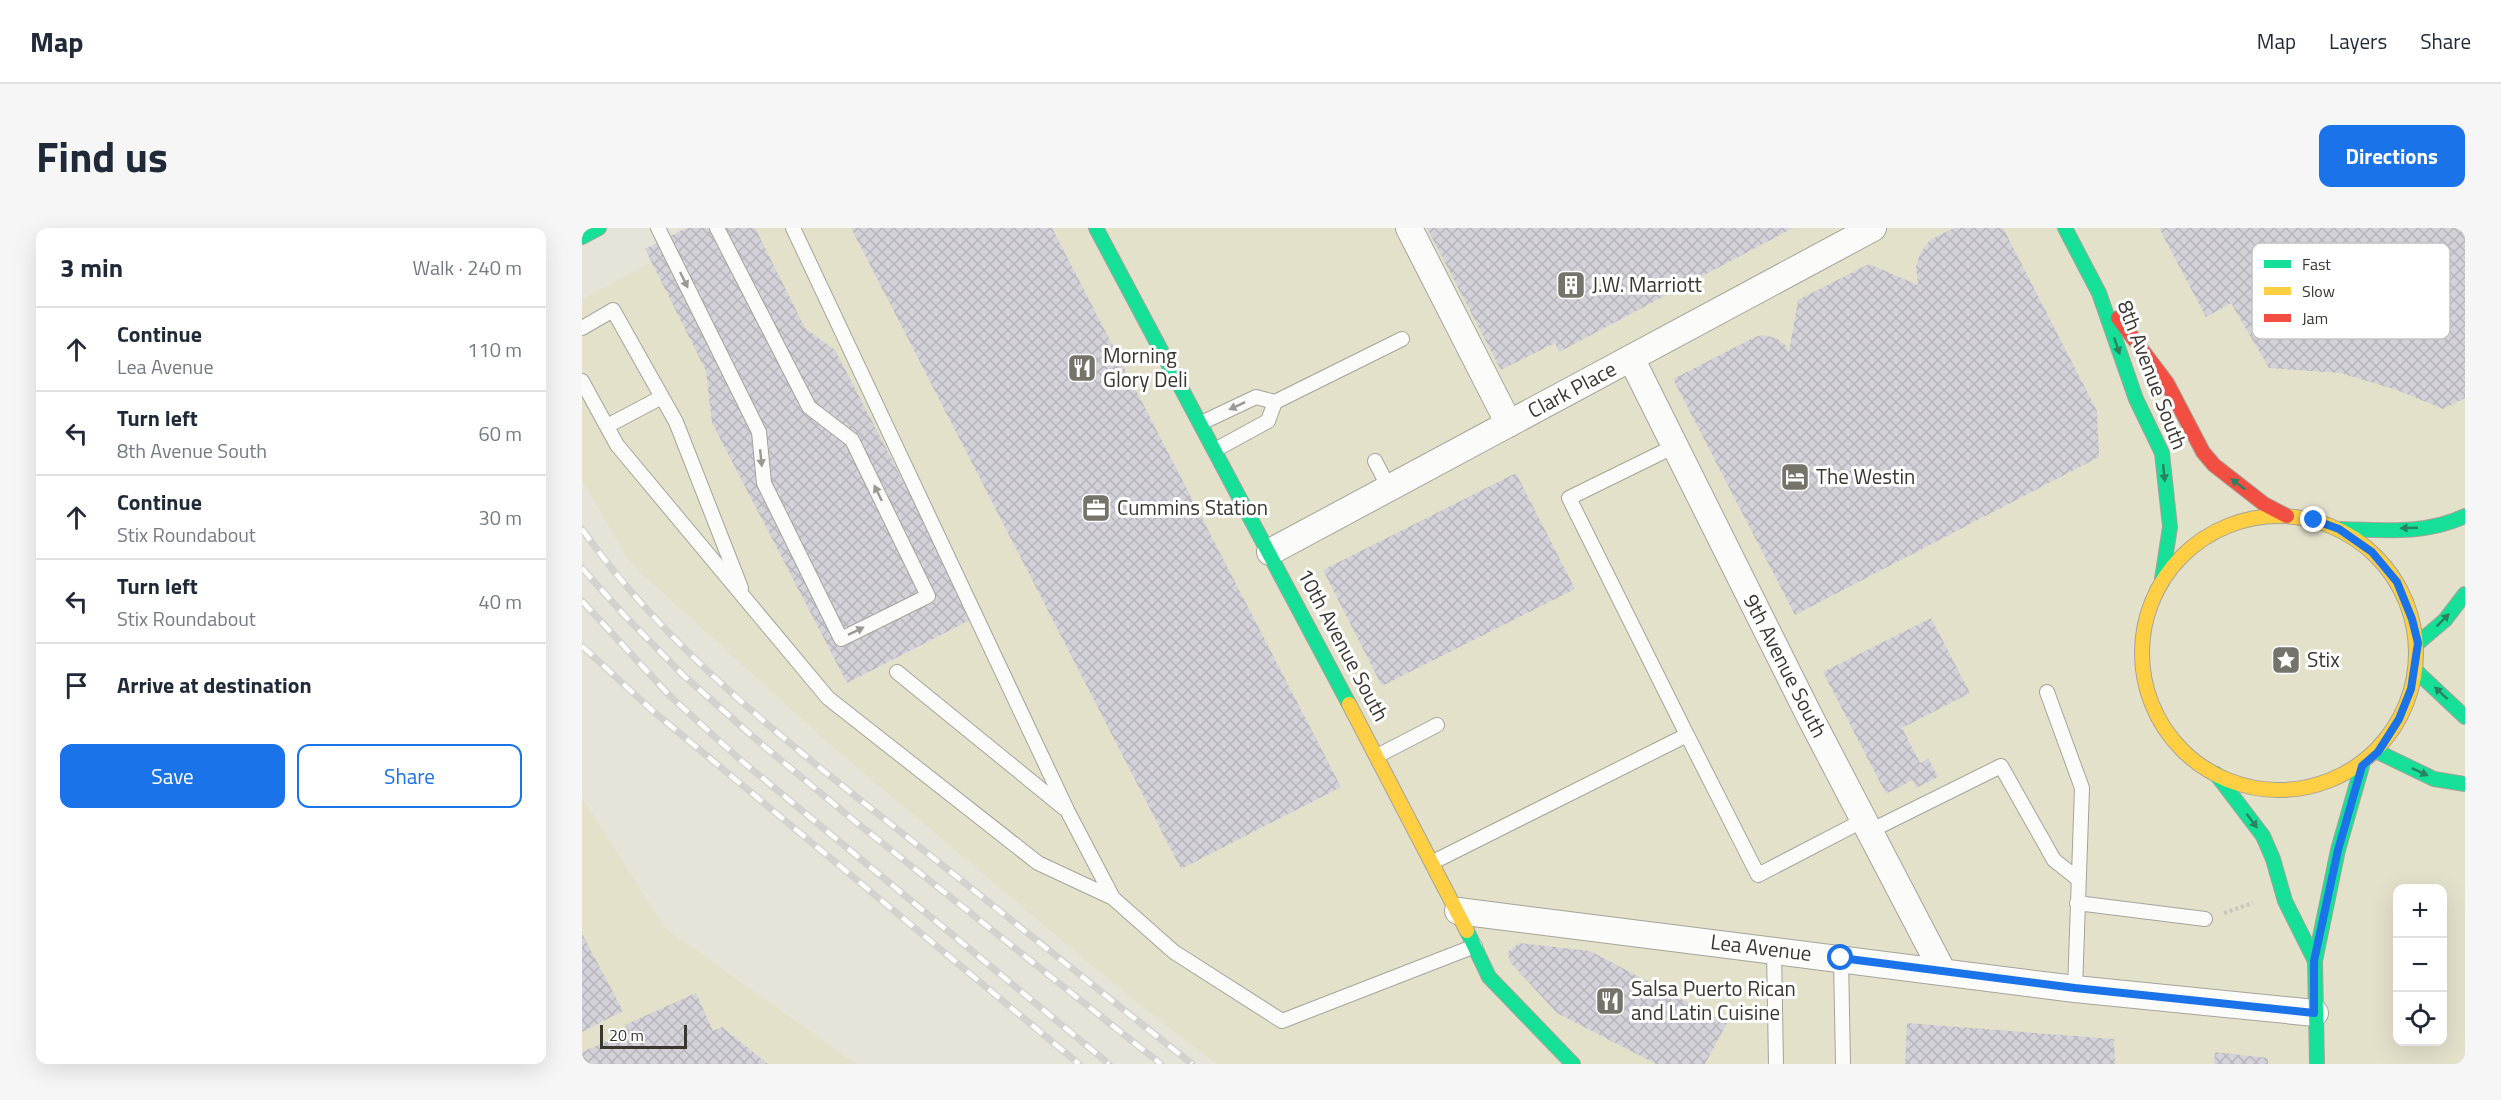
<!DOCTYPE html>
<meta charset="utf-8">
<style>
:root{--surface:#fff;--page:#f6f6f7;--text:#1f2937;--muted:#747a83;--line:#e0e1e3;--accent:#1a73e8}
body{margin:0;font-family:"Titillium Web",sans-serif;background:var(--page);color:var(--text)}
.controls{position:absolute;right:18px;bottom:18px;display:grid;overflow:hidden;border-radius:12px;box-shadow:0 6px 24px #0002}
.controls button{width:54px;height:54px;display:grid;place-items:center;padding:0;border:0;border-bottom:2px solid var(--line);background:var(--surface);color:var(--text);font:30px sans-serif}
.scale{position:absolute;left:18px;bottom:15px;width:87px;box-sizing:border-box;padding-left:6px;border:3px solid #39372f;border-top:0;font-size:16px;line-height:21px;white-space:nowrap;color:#39372f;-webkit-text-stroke:4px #fff;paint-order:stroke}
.stop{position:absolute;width:18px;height:18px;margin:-14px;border:4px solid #1a73e8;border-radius:50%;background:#fff}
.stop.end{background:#1a73e8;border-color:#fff;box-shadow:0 2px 6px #0008}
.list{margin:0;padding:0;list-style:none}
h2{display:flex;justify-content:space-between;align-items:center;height:78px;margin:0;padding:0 24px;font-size:26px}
h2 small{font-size:20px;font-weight:400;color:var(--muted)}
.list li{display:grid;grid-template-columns:39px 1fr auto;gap:18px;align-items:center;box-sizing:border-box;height:84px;padding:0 24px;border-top:2px solid var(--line)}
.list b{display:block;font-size:22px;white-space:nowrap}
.list p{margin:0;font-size:20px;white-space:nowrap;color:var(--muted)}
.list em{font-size:20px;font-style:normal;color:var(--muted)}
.actions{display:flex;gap:12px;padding:18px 24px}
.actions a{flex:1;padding:14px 0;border:2px solid var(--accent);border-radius:12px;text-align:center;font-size:21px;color:var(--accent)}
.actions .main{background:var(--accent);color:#fff}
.icon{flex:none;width:33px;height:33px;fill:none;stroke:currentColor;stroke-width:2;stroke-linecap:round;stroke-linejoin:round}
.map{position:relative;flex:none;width:1883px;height:836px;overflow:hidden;border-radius:12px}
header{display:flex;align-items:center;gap:36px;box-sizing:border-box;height:84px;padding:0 30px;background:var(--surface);border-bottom:2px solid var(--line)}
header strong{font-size:28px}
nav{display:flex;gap:33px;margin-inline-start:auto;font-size:21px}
.intro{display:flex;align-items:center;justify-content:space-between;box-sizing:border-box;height:144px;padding:0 36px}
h1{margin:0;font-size:42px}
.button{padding:15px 27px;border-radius:12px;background:var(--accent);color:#fff;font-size:21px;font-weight:700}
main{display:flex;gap:36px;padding:0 36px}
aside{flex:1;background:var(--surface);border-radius:12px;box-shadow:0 6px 24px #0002}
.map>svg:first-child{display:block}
.built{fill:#e4e1cb;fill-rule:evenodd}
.building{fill:url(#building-cross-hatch)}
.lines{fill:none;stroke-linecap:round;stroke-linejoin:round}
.lane-casing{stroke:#a5a39a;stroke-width:16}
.street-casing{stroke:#a5a39a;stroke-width:28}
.fast-casing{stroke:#a5a39a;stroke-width:16}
.slow-casing{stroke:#a5a39a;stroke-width:16}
.jam-casing{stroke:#a5a39a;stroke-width:16}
.path{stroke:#c6c5c0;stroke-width:4;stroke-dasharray:3 3;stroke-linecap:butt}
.lane{stroke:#fbfbf9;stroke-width:14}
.street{stroke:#fbfbf9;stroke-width:26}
.fast{stroke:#16e098;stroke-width:14}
.slow{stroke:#ffcf43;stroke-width:14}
.jam{stroke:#f24e42;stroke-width:14}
.rail-casing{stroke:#d3d2cf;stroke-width:7}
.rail{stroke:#fff;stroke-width:4.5;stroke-dasharray:14;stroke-linecap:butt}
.oneway{fill:#9a9994}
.oneway2{fill:#29835e}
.route{stroke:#1a73e8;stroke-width:8}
.labels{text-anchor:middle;stroke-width:6;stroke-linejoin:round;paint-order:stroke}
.poi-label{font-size:21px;fill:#39372f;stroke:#fff;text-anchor:start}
.street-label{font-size:21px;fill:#39372f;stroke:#fff}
.key{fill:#fff;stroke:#c4c3c1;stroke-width:1.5}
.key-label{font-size:16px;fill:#39372f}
</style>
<header>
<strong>Map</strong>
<nav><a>Map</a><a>Layers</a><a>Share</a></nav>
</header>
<div class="intro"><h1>Find us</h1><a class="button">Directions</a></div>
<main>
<aside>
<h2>3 min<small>Walk · 240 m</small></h2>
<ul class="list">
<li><svg class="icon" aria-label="ahead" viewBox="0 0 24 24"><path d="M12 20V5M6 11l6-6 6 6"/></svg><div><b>Continue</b><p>Lea Avenue</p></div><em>110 m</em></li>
<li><svg class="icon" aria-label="left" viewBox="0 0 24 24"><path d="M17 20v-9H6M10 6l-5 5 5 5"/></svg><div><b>Turn left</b><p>8th Avenue South</p></div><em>60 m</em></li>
<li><svg class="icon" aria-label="ahead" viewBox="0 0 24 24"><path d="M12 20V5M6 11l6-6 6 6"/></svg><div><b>Continue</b><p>Stix Roundabout</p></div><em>30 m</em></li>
<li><svg class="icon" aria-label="left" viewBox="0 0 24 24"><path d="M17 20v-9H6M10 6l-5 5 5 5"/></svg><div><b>Turn left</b><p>Stix Roundabout</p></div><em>40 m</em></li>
<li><svg class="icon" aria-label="arrive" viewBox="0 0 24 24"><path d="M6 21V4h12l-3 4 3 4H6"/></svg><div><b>Arrive at destination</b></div></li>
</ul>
<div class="actions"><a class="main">Save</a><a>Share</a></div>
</aside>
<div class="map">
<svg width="1883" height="836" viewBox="0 0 1883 836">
<defs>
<pattern id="building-cross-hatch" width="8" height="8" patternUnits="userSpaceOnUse" patternTransform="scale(1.5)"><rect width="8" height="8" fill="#d4d2d9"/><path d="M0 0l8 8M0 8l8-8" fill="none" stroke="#b7b5bb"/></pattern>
</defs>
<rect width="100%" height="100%" fill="#e6e4d8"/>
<path class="built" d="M134,0H1883V836H634L534,758L246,515L49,336L0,253V71ZM1816,660H1860V814H1816Z
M0,569L83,700L274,836H0Z"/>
<path class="building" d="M104,0H173L223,100L253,122L392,390L265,455L130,195L124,143L63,21Z
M269,0H470L759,559L599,641Z
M845,0H1211L977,124L973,115L919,142Z
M1372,0H1421L1515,183L1517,229L1213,387L1091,151L1173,109L1180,107L1194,110L1203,117L1207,124L1216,72L1287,36L1336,57L1334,38L1339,24L1348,12Z
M1577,0H1883V170L1861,181L1815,162L1758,145L1687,140L1649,75L1624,89Z
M934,245L993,361L800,458L741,342Z
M1349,390L1388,465L1320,500L1338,535L1346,530L1356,549L1334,560L1331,552L1304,566L1241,444Z
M0,706L41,783L0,804Z
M937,715L1008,723L1145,795L1123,836H1074L975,785L928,734L926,724Z
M114,765L131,803L140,799L186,836H0V824L46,804L43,797Z
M1325,795L1532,811L1533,836H1323Z
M1633,824L1686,830V836H1632Z"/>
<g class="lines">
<g class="lane-casing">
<path id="lane" d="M76,0L177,204L182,255L259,411L346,368L270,212L227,179L135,0
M211,0L486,584L531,670L592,724L700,793L893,718
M0,100L31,82L94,194L159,360
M0,153L35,217L246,470L456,635L531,670
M619,195L674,169L693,174L820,111
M25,198L80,169
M633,222L686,193L693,174
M793,233L807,260
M315,444L482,580
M1465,464L1500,560L1493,761
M1105,507L1176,647L1282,592
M795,528L855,497
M1288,603L1419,538L1472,632L1496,651
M851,634L1105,507L987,270L1093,218
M1495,675L1623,691
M1192,722L1194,836
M1259,731L1261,836"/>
</g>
<g class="street-casing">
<path id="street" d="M827,0L927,196
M1049,130L1228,489L1361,744
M688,324L1291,0
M876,683L1493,761L1733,785"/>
</g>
<g class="fast-casing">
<path id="fast" d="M514,0L767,476
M1483,0L1517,65L1554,171L1580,225L1588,299L1580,351
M0,9L17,0
M1757,301C1799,302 1844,307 1883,288
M1836,415L1863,392L1883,366
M1833,442L1883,489
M1796,524L1852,551L1883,556
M1634,546L1681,608L1691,631L1703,673L1733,733
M885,703L907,749L991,836
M1735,836L1733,733L1756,622L1780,538"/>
</g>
<g class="slow-casing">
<path id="slow" d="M1560 425a137 137 0 1 1 274 0a137 137 0 1 1-274 0Z
M767,476L885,703"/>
</g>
<g class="jam-casing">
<path id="jam" d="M1536,90L1585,155L1621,224L1632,237L1682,276L1705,288"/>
</g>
<path class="path" d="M1642,685L1671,675"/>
<use href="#lane" class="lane"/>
<use href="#street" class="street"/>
<use href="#fast" class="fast"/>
<use href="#slow" class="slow"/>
<use href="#jam" class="jam"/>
<g class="rail-casing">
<path id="rail" d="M0,301C84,420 201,511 315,601C413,679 511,758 610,836
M0,340L44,389L102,448L184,520L275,595L579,836
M0,373L88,468L155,529L527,836
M0,418L72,484L497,836"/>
</g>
<use href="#rail" class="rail"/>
</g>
<defs><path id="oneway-solid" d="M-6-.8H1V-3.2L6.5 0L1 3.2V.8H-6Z" transform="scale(1.5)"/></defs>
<g class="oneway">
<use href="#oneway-solid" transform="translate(102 52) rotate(64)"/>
<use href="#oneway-solid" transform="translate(655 178) rotate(155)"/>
<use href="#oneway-solid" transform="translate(179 230) rotate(84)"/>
<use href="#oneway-solid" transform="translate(296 265) rotate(-116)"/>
<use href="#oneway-solid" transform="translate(274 403) rotate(-26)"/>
</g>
<g class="oneway2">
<use href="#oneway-solid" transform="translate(1535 118) rotate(71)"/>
<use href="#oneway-solid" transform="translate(1582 245) rotate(84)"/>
<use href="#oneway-solid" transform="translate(1656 256) rotate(-142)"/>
<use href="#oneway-solid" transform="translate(1827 300) rotate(178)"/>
<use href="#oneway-solid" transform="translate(1861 392) rotate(-45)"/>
<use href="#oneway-solid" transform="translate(1859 465) rotate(-137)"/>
<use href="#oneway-solid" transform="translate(1838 544) rotate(25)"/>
<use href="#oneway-solid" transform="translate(1670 593) rotate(53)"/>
</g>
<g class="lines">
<path class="route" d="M1259,730L1493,760L1732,785V733L1756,622L1780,538L1796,524L1817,491L1829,461L1836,415L1830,391L1815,354L1790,324L1757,301L1732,292"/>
</g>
<defs>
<g id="building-square" transform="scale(1.5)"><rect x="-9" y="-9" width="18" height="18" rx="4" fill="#76746a" stroke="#fff"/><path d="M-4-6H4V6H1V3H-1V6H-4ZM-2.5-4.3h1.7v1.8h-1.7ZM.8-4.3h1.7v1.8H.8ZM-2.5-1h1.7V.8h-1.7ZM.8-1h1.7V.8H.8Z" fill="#fff"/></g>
<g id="restaurant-square" transform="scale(1.5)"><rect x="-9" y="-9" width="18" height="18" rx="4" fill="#76746a" stroke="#fff"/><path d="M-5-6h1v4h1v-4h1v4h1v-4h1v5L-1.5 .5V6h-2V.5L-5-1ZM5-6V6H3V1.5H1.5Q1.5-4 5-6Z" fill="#fff"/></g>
<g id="hotel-square" transform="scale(1.5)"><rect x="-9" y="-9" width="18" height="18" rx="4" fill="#76746a" stroke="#fff"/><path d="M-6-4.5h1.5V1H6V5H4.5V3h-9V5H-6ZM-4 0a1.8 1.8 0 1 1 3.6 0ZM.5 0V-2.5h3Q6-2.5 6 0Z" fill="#fff"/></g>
<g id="office-square" transform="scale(1.5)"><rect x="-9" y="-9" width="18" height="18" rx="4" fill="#76746a" stroke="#fff"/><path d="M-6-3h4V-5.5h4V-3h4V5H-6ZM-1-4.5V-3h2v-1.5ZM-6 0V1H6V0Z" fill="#fff"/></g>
<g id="sight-square" transform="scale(1.5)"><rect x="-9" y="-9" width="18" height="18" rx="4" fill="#76746a" stroke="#fff"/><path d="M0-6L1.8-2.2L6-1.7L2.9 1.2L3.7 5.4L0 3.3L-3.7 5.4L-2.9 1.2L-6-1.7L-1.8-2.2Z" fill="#fff"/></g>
</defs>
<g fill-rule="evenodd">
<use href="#building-square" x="989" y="57"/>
<use href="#restaurant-square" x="500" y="140"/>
<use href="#hotel-square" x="1213" y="249"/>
<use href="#office-square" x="514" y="280"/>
<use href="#sight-square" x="1704" y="432"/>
<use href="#restaurant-square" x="1028" y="773"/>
</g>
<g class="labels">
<g class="poi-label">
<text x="1010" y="64">J.W. Marriott</text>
<text x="521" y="135">Morning<tspan x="521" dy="24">Glory Deli</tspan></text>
<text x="1234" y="256">The Westin</text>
<text x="535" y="287">Cummins Station</text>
<text x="1725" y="439">Stix</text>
<text x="1049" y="768">Salsa Puerto Rican<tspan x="1049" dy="24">and Latin Cuisine</tspan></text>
</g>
<g class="street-label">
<text transform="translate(1570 147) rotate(69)" y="7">8th Avenue South</text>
<text transform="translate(990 162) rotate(-28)" y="7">Clark Place</text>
<text transform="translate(761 417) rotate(62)" y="7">10th Avenue South</text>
<text transform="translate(1203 438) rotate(63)" y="7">9th Avenue South</text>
<text transform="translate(1179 720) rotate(7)" y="7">Lea Avenue</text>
</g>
</g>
<rect x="1670" y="15" width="198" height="96" rx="9" class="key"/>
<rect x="1682" y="32" width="27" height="8" fill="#16e098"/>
<rect x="1682" y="59" width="27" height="8" fill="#ffcf43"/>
<rect x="1682" y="86" width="27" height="8" fill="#f24e42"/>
<g class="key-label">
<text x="1720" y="42">Fast</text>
<text x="1720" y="69">Slow</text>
<text x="1720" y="96">Jam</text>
</g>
</svg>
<div class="controls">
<button>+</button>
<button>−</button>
<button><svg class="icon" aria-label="locate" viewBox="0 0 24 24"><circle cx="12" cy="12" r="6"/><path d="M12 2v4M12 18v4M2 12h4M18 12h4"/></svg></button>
</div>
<div class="scale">20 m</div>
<div class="stop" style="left:1259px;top:730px"></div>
<div class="stop end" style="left:1732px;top:292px"></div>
</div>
</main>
